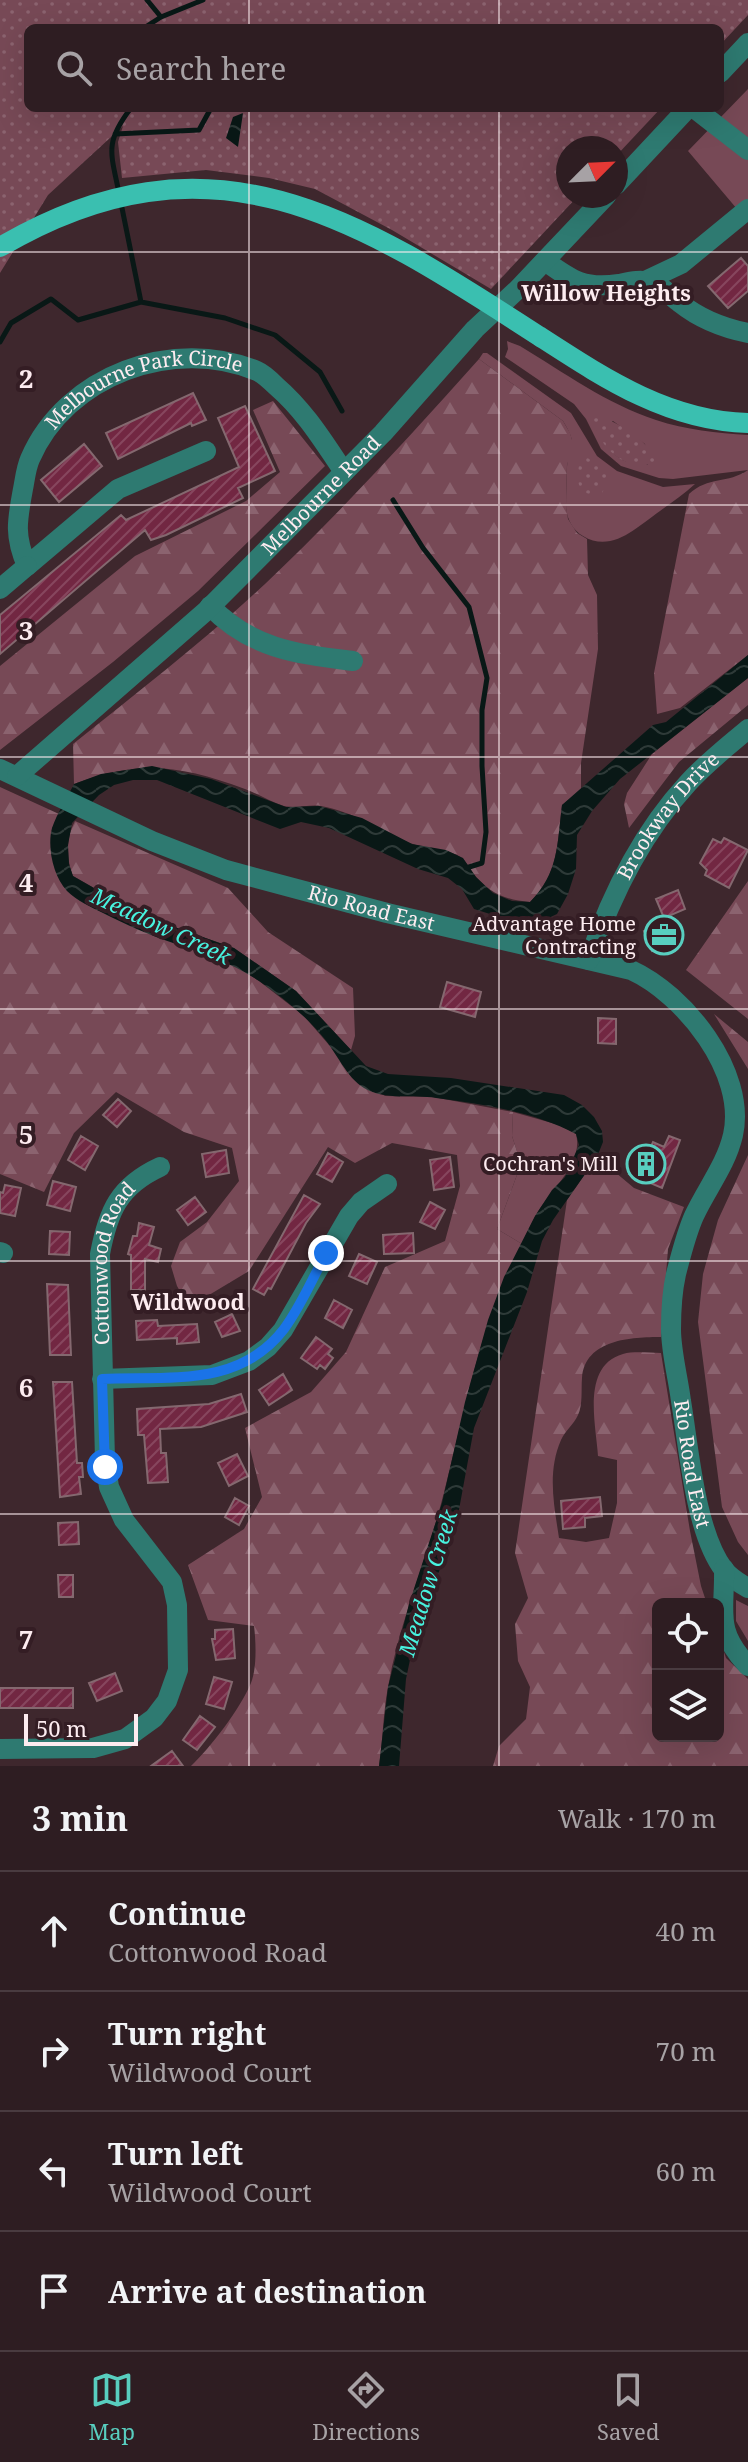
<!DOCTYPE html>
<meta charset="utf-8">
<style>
:root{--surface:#2e1d22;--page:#36262a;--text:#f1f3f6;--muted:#a7a2a5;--line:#493b40;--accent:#58cebf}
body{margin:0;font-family:"Noto Serif",serif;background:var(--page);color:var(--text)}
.controls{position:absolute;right:24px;bottom:24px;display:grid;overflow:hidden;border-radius:12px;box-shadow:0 8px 32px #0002}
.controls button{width:72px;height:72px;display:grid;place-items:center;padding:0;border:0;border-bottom:2px solid var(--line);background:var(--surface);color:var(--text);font:40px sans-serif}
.compass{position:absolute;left:556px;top:136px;width:72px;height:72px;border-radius:50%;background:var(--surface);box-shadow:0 8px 32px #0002;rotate:66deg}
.scale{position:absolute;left:24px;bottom:20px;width:114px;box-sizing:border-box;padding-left:8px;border:4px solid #fdecf0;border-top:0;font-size:22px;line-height:28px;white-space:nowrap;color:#fdecf0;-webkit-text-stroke:6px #341d24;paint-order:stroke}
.stop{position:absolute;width:24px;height:24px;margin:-18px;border:6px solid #1a73e8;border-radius:50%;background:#fff}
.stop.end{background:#1a73e8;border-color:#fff;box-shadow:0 2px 8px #0008}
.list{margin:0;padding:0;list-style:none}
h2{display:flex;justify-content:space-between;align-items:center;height:104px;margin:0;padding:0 32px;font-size:34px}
h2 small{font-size:26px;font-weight:400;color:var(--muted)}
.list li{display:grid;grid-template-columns:52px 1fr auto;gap:24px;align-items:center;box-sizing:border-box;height:120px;padding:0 32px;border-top:2px solid var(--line)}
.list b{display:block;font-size:30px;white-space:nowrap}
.list p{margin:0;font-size:26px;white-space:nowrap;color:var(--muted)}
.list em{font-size:26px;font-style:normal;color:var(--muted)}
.icon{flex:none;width:44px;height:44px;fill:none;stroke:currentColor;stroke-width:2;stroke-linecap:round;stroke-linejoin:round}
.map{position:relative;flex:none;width:748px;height:1766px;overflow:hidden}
.search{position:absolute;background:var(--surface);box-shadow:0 8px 32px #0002;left:24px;right:24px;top:24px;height:88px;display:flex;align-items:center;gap:20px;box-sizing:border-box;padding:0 28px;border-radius:12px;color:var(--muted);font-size:30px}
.sheet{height:584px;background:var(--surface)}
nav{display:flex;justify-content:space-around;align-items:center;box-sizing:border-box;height:112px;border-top:2px solid var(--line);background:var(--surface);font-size:22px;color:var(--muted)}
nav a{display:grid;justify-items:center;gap:4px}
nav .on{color:var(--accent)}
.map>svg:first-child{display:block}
.grass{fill:#774956;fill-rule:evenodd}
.forest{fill:url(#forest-firs)}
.park{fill:url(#park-dots)}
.water{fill:url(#water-waves)}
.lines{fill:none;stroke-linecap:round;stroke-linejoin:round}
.stream{stroke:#091816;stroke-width:5}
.building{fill:url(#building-hatch);stroke:#84686f;stroke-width:2}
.minor{stroke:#2e7a71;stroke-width:20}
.major{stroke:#3abfb0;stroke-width:20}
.route{stroke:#1a73e8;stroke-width:10}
.grid{fill:none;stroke:#fdecf0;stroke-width:2;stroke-opacity:0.55}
.labels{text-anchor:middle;stroke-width:8;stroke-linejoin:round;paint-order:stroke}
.street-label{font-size:20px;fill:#fdecf0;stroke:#341d24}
.poi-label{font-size:20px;fill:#fdecf0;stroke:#341d24;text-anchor:end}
.neighbourhood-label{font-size:22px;font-weight:bold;fill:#fdecf0;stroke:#341d24}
.water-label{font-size:22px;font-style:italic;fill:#47f2df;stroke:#341d24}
.grid-label{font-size:26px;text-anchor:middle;font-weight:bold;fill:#fdecf0;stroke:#341d24;stroke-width:8;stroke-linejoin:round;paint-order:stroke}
</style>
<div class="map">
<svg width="748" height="1766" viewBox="0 0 748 1766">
<defs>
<pattern id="forest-firs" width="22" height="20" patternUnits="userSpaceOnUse" patternTransform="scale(2)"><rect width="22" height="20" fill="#774956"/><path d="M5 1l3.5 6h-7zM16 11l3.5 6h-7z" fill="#8b636f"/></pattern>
<pattern id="park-dots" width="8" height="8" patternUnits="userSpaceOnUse" patternTransform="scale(2)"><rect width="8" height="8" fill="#774956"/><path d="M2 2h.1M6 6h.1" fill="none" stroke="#8b636f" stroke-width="1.8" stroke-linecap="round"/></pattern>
<pattern id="water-waves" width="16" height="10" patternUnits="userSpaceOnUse" patternTransform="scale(2)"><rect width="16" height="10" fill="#091816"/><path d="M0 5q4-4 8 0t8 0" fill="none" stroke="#2e3a38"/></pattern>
<pattern id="building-hatch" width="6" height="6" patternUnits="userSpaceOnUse" patternTransform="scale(2)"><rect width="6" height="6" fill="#722742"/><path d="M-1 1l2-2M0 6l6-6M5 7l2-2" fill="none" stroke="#87465e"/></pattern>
</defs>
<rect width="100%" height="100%" fill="#3e272d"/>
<path class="grass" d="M748,89V222L688,151Z
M507,341L520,346C563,372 607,404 656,420C686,430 717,433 748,435V470L673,479L659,478L621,466L601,449L586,419L574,404L505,357L508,349ZM613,421L645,444L648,465C617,465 612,452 596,429Z
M483,353H487L571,413L597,456L617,471L663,487L695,484C684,494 672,502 660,511C638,526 612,554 583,536C572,530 566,517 566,505C566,492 567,479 567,467C568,442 580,449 563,421L479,359Z
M513,1112L559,1125L576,1134C584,1164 549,1191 536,1215C530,1225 526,1235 522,1244L497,1229L521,1164L512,1136Z"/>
<path class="forest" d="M479,359L563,421L570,433L574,447L567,464L566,507L568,519L577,533L587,539L588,575L597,595L598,649L581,763V790L562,805C557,844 559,874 530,902C506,900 488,893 473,873C468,866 465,859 457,855C442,848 426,849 410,843C380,830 354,812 321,806C309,804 296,809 284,806C271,802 258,794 245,789C181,765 138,759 74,784L73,744C138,692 204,641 265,584C340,513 410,436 479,359Z
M273,401L325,466L198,591L113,662L0,750V666L135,556L246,501L280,472L253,410Z
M748,470V655L680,708L657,714L654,673L689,494C708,476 728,484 748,470Z
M748,678V705L679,762L629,828L624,804L627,793L652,754Z
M0,787L59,814L52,829L56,873L177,945L203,952L237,967L259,981L304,1016L335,1052L350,1075L385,1096L433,1097L513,1112L512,1136L521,1164L497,1229L522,1244C479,1324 465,1413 442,1500C426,1562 399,1623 388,1687C383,1713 383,1740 379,1766H191C211,1747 240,1709 251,1683C257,1668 256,1642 254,1626L208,1620L188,1565L244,1529L262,1497L245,1428L311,1392L346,1352L385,1267L445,1241L460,1186L457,1155L392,1143L355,1163L328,1147L249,1271L189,1307L177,1286L171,1266L180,1242L207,1222L239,1181L232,1148L184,1132L116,1092L74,1133L44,1192L0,1174Z
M75,821L228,888L268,932L353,988L355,1036L351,1050L296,991L234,948L143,916L73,876C66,858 66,838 75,821Z
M748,881V1019L686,970Z
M714,1014L748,1042V1069Z
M748,1155V1555L738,1542L722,1507L698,1322L703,1274L718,1220Z
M597,1157L634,1188L684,1207L668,1249L661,1337C632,1337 585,1339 582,1378C581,1389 583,1405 578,1415C574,1424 565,1431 561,1440C547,1472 554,1505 559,1538L586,1542L609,1538L617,1503V1460L598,1456C596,1424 581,1366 623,1354C634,1351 649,1353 661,1353L690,1531L701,1586L707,1604H658V1736H718V1634L726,1658L748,1679V1766H493L499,1746L526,1719L530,1687L518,1661L515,1624L528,1598L515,1553L567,1200Z
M736,1600L748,1606V1641L736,1621Z"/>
<path class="park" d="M0,0H748V15L720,45V28H28V108H661L616,156V148H568V196H578L491,289L392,230L315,189L269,178L206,170L122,178L118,142L123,126L48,195L0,273Z
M596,416C619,422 646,438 656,461C630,478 595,444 593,418Z
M583,454L610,476L602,493C574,501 574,473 583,454Z"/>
<path class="water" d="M243,113L238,147L226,138L233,117Z
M748,655V678L620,779L592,811L577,835L576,869L568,894L557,914L540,922L506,919L474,909L462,889L448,878L418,869L329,828L301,822L280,829L157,780H133L114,785L99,795L72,823L68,845L69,864L73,876L143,916L234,948L296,991L366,1066L388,1074L451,1078L564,1095L582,1105L594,1117L602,1131L603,1142L597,1157L553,1220L542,1241L527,1292L474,1428L456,1526L415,1636L406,1679L399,1766H379L388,1687L409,1604L442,1503L465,1402L488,1320L504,1277L535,1216L552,1190L565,1177L579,1145L576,1134C534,1112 483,1104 436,1098C413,1094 386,1101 364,1088C346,1077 337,1053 323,1037C305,1015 282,997 259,981C233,963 205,955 176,944C151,936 127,925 103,913C91,907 77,901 67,891C53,876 47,847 52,828C57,813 67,798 74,784L101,774L152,766L211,779L286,807L319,806L362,818L412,844L446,850L463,858L476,877L493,893L512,901L530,902C559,873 557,844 562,805L653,725L666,722Z"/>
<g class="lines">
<path class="stream" d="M147,0L161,17
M144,28L161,17L203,0
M115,134L199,130L211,108
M119,193C111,153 104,143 131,108
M121,203L141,302
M0,342L11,323L51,299L78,320L141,302L225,318L275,335L320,372L342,411
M393,500L423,548L469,607L487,678L482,710V766L486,832L482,863L466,868"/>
</g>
<path class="building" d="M741,258L748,266V291L728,308L708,286Z
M193,393L206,420L192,426L191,423L118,459L106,433Z
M245,406L275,471L238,488L243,498L166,535L151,540L145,530L0,654V615L121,515L126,520L239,467L218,418Z
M84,444L102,466L59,502L41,480Z
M724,838L748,850L729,888L705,875L707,870L700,863L713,839L721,843Z
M678,890L685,909L664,918L656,899Z
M673,919L681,939L652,951L644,931Z
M447,982L481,992L475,1017L440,1007Z
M598,1018L616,1019V1044L598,1043Z
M118,1099L131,1111L117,1127L103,1115Z
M81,1136L98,1146L85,1170L68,1160Z
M669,1136L680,1140L662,1188L629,1174L637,1155L646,1158L653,1142L664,1147Z
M226,1150L229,1173L206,1177L202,1154Z
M328,1153L343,1162L332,1182L317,1174Z
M450,1157L454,1187L434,1190L430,1160Z
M53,1181L76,1187L70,1211L47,1205Z
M5,1185L21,1188L15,1216L0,1213V1192L3,1193Z
M304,1195L320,1204L306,1223L271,1289L268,1288L264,1295L253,1289Z
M195,1197L206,1212L188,1225L177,1210Z
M430,1202L445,1210L435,1229L420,1222Z
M139,1223L154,1227L149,1245L161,1249L158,1262L145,1259V1290H131V1255L128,1254L133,1236H137Z
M50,1231L70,1232L69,1255L49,1254Z
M413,1233L414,1253L384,1254L383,1235Z
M359,1254L377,1262L367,1284L349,1276Z
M47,1284L68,1285L71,1355H50Z
M334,1300L352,1310L343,1328L325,1318Z
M232,1314L240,1331L222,1337L215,1322Z
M157,1320L158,1326L197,1324L199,1342L177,1344V1338L137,1340L136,1321Z
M316,1337L332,1349L328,1354L333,1358L325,1369L320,1365L317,1369L301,1358Z
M283,1374L292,1390L269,1405L259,1390Z
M53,1382H72L77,1463H82L83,1477H79L81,1494L60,1497Z
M241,1394L247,1412L201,1427L160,1429L161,1453H166L168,1482L148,1483L144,1435H138L137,1409L209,1404Z
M237,1454L248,1476L229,1486L218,1463Z
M600,1497L602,1516L585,1518V1527L563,1529L561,1501Z
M235,1498L249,1506L239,1525L225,1517Z
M78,1522L79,1544L59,1545L58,1523Z
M58,1575H73V1597H59Z
M233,1629L235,1658L216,1660L212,1639H215V1630Z
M115,1673L122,1691L97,1701L89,1683Z
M214,1677L232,1682L224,1709L206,1704Z
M0,1688H73V1708H0Z
M200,1716L215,1727L197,1750L183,1740Z
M172,1751L183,1766H151Z"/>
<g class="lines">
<g class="minor">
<path d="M720,73L748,43"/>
<path d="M694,108L748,150"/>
<path d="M616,185L688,108"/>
<path d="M545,261C573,281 584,289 619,284C629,282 640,279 650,282C662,285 670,296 680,303C700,319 723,328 748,333"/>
<path d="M645,281L681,264L748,209"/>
<path id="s1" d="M206,451L118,489L27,566C14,536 17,521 23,489C25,479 26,468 30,459C66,375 174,336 257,371C264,374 271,381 276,386C305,411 323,441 344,472"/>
<path d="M0,589L27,566"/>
<path d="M210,606C251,649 298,654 353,661"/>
<path id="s2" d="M0,769L152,841L226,870L387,913L631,970C684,994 747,1072 733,1135C726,1165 707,1188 694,1216C686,1234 681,1255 676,1274C672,1292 671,1310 671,1329C671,1352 678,1377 681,1401C689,1448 695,1532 724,1570C731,1578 739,1583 748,1588"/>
<path id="s3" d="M17,776L206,611L383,433L475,329L518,289L606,196"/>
<path id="s4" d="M589,960C611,895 641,834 688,783C706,763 728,746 748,729"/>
<path d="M0,1252L3,1253"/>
<path d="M102,1379L212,1375L249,1361L268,1347L283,1330L349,1216L361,1202L387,1184"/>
<path d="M724,1569C725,1613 714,1629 748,1666"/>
<path id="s5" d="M0,1749L93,1748L125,1739L154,1718L167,1701L178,1670L177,1605L172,1582L124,1520L109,1487L105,1460L100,1254C108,1211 119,1186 160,1167"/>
</g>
<path class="major" d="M0,247C211,123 357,218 539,336C604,378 668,421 748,423"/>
</g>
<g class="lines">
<path class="route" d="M105,1467L102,1379C168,1376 239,1388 284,1329C301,1306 313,1278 326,1253"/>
</g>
<path class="grid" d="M249,0V28M499,0V28M249,108V1766M499,108V1766M0,252H748M0,505H748M0,757H748M0,1009H748M0,1261H748M0,1514H748"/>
<defs>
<g id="office-ring" transform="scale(2)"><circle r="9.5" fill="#341d24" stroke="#58cebf" stroke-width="1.5"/><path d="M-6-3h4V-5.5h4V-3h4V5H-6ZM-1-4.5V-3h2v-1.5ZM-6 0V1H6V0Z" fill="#58cebf"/></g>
<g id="building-ring" transform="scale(2)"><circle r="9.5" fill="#341d24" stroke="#58cebf" stroke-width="1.5"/><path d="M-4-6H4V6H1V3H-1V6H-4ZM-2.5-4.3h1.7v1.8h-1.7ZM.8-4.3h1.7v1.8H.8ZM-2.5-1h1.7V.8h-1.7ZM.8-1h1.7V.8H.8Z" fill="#58cebf"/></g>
</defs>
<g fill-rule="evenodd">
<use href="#office-ring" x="664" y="935"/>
<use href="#building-ring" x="646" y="1164"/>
</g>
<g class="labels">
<g class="street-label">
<text dy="7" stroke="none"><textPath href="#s1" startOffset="470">Melbourne Park Circle</textPath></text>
<text dy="7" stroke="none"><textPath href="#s3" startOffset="414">Melbourne Road</textPath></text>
<text dy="7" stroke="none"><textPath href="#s4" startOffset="166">Brookway Drive</textPath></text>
<text dy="7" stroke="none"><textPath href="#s2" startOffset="398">Rio Road East</textPath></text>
<text dy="7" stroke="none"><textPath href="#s5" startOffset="646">Cottonwood Road</textPath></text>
<text dy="7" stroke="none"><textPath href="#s2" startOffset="1214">Rio Road East</textPath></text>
</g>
<g class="poi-label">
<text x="636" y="931">Advantage Home<tspan x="636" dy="23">Contracting</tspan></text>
<text x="618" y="1171">Cochran's Mill</text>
</g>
<g class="neighbourhood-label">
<text x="606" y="301">Willow Heights</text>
<text x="188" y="1310">Wildwood</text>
</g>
<g class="water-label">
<text transform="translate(161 926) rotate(25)" y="8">Meadow Creek</text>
<text transform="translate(428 1583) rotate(-73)" y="8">Meadow Creek</text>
</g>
</g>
<g class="grid-label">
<text x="26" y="388">2</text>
<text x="26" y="640">3</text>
<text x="26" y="892">4</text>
<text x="26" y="1144">5</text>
<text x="26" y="1397">6</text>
<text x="26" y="1649">7</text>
</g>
</svg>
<div class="controls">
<button><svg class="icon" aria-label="locate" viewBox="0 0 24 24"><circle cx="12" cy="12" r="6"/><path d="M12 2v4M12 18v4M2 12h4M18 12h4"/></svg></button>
<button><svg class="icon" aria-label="layers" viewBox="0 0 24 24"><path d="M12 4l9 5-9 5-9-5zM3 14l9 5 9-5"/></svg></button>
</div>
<svg class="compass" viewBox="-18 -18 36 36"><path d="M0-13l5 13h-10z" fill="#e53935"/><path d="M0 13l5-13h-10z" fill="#a7a2a5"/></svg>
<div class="scale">50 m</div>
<div class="stop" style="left:105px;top:1467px"></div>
<div class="stop end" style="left:326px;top:1253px"></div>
<div class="search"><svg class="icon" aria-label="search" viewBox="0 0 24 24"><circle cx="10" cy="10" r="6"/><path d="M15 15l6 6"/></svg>Search here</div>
</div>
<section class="sheet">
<h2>3 min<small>Walk · 170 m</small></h2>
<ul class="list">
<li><svg class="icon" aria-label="ahead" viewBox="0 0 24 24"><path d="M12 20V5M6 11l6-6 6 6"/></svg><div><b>Continue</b><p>Cottonwood Road</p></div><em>40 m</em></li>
<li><svg class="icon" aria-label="right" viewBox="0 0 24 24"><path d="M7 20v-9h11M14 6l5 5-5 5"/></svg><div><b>Turn right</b><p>Wildwood Court</p></div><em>70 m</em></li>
<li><svg class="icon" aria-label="left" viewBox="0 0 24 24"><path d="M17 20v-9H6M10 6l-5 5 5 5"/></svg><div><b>Turn left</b><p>Wildwood Court</p></div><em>60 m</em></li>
<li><svg class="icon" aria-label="arrive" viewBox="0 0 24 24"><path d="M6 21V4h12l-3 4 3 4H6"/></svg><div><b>Arrive at destination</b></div></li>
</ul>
</section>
<nav>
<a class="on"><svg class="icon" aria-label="map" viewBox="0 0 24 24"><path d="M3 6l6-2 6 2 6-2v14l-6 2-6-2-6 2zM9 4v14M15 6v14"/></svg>Map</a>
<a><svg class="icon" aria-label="directions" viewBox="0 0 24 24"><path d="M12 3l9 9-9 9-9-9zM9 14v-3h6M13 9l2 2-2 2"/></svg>Directions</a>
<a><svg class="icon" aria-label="saved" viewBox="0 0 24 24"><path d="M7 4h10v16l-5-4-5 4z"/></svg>Saved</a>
</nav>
